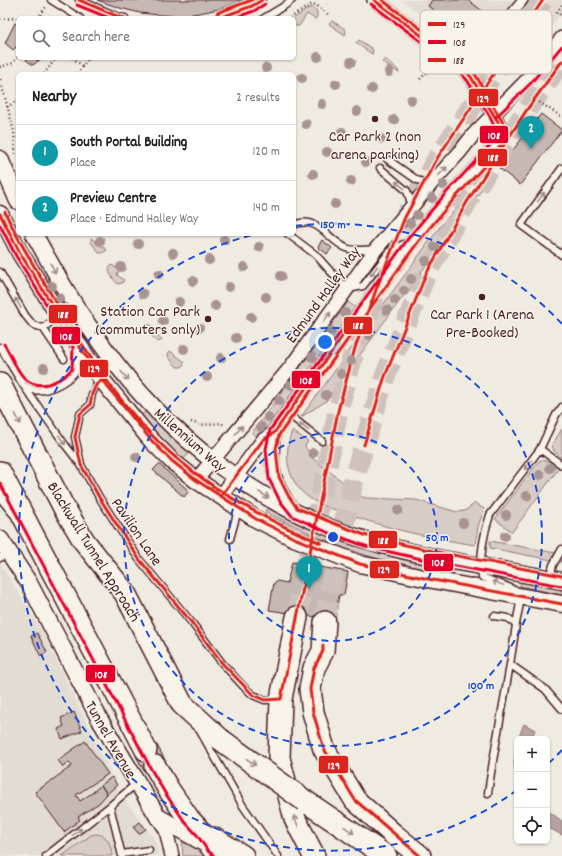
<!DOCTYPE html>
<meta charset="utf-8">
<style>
:root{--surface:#fff;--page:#f2f2f2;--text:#222;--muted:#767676;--line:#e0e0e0;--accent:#0b8043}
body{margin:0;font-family:Dekko,sans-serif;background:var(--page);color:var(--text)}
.controls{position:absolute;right:12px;bottom:12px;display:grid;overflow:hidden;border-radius:6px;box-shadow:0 1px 3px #0004}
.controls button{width:36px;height:36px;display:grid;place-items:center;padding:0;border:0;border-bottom:1px solid var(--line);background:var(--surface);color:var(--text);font:20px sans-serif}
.you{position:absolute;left:325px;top:342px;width:14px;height:14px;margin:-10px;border:3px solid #fff;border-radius:50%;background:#1a73e8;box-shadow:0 0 0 6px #1a73e833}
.badge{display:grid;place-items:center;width:26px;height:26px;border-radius:50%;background:var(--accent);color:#fff;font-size:13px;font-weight:700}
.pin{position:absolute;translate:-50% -33px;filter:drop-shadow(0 1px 2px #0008)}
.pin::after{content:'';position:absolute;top:21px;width:14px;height:12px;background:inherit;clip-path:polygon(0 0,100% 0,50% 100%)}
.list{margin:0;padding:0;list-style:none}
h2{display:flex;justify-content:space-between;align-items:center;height:52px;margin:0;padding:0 16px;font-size:17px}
h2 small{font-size:13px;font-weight:400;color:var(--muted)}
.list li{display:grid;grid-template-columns:26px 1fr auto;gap:12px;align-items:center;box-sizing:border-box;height:56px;padding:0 16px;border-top:1px solid var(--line)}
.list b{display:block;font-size:15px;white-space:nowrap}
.list p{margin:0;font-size:13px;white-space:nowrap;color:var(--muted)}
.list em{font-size:13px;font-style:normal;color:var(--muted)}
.icon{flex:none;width:22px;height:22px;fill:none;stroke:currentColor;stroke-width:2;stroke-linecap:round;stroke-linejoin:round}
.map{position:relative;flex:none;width:562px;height:856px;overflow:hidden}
.search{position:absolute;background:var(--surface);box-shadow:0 1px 3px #0004;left:16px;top:16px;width:280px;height:44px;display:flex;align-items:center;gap:10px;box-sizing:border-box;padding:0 14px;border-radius:6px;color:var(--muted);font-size:15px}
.panel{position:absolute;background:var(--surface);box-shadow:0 1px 3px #0004;left:16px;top:72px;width:280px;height:164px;border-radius:6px}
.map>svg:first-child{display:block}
.built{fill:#e3dcd2}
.green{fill:#d8cdc6;stroke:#917678}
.water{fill:#b7a4a2;stroke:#8b6f72}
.building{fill:#c6b8b3;stroke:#4a1f2b}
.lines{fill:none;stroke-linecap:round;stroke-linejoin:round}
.trunk-tunnel{stroke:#cfc2bc;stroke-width:21;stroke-dasharray:21 10;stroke-linecap:butt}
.service-casing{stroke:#4a1f2b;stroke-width:9}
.pedestrian-casing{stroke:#4a1f2b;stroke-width:12}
.minor-casing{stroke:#4a1f2b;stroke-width:16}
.tertiary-casing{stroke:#4a1f2b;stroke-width:19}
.trunk-casing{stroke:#4a1f2b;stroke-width:24}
.path{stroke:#4a1f2b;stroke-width:2.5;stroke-dasharray:1 3;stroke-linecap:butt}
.service{stroke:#f7f3e8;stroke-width:6}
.pedestrian{stroke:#f7f3e8;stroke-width:9}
.minor{stroke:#f7f3e8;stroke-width:13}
.tertiary{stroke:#f7f3e8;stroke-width:16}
.trunk{stroke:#f7f3e8;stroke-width:21}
.trunk-bridge-casing{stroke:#4a1f2b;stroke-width:24;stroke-linecap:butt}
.trunk-bridge{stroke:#f7f3e8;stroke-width:21}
.bus-1-casing{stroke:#f7f3e8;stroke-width:6}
.bus-2-casing{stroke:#f7f3e8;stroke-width:6}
.bus-3-casing{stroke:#f7f3e8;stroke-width:6}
.bus-1{stroke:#dc241f;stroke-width:3}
.bus-2{stroke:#e4002b;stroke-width:3}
.bus-3{stroke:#dc241f;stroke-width:3}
.tree{fill:#a89292}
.oneway{stroke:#a0898a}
.ring{fill:none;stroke:#1d4ed8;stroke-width:2;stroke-dasharray:7 5}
.poi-dot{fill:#4a1f2b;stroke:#f7f3e8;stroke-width:1.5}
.labels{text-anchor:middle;stroke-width:3;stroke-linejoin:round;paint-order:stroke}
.poi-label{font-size:16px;fill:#4a1f2b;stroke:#f7f3e8}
.street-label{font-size:16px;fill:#4a1f2b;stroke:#f7f3e8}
.key{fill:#f7f3e8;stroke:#c3b3af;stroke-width:1}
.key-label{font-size:11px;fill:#4a1f2b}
.centre{fill:#1d4ed8;stroke:#f7f3e8;stroke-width:2}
.ring-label{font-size:12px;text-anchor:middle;font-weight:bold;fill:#1d4ed8;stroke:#f7f3e8;stroke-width:3;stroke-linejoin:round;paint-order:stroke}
.line-badge{stroke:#f7f3e8;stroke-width:1.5}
.badge-label{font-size:11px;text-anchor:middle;font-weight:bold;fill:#fff}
</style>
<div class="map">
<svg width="562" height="856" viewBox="0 0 562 856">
<rect width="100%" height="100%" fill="#f0ebe0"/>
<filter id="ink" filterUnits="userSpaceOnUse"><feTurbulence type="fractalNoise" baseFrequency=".025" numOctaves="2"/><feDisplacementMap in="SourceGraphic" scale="8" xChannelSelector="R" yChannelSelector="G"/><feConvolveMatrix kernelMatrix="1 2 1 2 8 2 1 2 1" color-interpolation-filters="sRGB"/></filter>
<g filter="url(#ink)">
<path class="built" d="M401,0H562V12L526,61L512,66H501L487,61Z
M0,563L41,629L90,729L117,789L152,835L157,845L159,856H0Z"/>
<path class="green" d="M312,7L317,11V17L315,19L307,14L299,26H294V18L309,8Z
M332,21L345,29L346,31L345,35L329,24Z
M359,40L371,48L373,50L372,54L356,43Z
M385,59L398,70L399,73L382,62Z
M494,173L326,401L301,417L442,224L466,198Z
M91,238L106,249L107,250L102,253H99L91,242Z
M112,265L119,270L117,275L124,280L122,283L118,284C114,281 109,273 109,268Z
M348,302L355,307L259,438L252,433Z
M149,324L157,330L155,334L162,340L158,342L154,339L147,329Z
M170,351L185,362L182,367H177L169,358L168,354Z
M146,412L188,451V455L182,460L154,433L141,417L142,414Z
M562,429V458L554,451L552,445Z
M292,431L308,441L305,446L311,457L362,497L368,498L416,500L457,512L465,511L475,503L484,509L478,527L475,545C431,538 387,529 345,513C332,509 319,505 308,497C287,481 283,455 292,431Z
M542,460L551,462L559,468L512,532L495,519L539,461Z
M268,507C298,522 328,536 360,547C390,556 421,562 452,569L451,575C428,570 405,566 382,560C341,548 303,531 265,511Z
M490,541L562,554V562L490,548Z
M521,579L562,588V595L520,586Z
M95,834C108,834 111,845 112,856H62L91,835Z
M182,843H189L206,856H183Z"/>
<path class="water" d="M524,724L535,730L531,739H518Z
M517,741V784L514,763Z
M547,810L562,821V835L547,827Z"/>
<path class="building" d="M97,0H244L219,9L199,13L179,16L159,15L140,13L120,8Z
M432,0H468L489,16L471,39L428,6Z
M15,23L18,25V45L13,50L5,43Z
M27,58H42L33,65L26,60Z
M541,114L562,130L520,185L499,168Z
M322,240L332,248L327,254L318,247Z
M347,258L352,261L349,265L345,261Z
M159,464L189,491L184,497L153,470Z
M292,562L348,572L344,595H339L335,620L269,610L274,583L277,581L287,583Z
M37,633L47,652L41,657L31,636Z
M74,712L82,731L62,739L58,729L64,726L61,718Z
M85,741L108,774L76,795L80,801L92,793L101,785L107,794L99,803L78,817L80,820L64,832L35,792L72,766L69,762L63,767L58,760Z
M156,745H157L165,760L164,761L145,771H144L136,756L137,754Z
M112,777L117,785L107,794L101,785Z
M140,822L146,829L139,834L133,827Z"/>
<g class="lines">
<path class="trunk-tunnel" d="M297,617L338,411L355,348L376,290L405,217L438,157L543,0
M325,622L329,592L354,478L384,379L426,274L467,202L526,111L562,61"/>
<g class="service-casing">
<path id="service" d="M51,0L80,18
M79,0L119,17L125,18
M219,18L252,6L262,0
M264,18L284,6L292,0
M387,159L417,180L430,184
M380,168L407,191L412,206
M562,168L521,225L562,255
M294,225C319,214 329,243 349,249C357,251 366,250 374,249
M288,234L316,255L331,272L348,289L363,286L391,250L408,242
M0,272L25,315L33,325L43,328
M43,328L64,359
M43,328L59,316
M0,347L23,385L66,446L81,465L99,497L139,559L192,623L222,663L243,686L253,695L265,700L278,699
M24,386C27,387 30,389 33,390C46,393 66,383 75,372C79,367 78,358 78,351
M287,413L322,441
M540,449L562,465
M81,464L75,437L80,414L90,405L92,394L96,385L101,381
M0,498L12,513
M230,539L238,510
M0,558L8,552
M550,577L553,565L562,549
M511,588L482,577C479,558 484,532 490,515L540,449L556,415L562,407
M516,624L521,598
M511,665L545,689L562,709
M201,733L243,806L278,856
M488,793C496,736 509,680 516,624L508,618L494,616
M110,806L122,856
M122,854L149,850
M46,856L110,806L137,783"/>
</g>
<g class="pedestrian-casing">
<path id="pedestrian" d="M482,50L523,0"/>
</g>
<g class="minor-casing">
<path id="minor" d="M274,433C269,468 273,482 293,511
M196,480L290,368L376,249L431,184L459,153L474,134L526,81L562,38
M221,496L263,440L274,433L414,239L450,196L488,155L495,146L499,135V125L493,113L471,77L457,62L374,0
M158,817L166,830L172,856"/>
</g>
<g class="tertiary-casing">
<path id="tertiary" d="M0,159L18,201
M0,214L20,253L59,316L102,380L151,440L172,461L196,480L256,519L294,538L360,564L433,580L562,604
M34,234C55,272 76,310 102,345C167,436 261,510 369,541C432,560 498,568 562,581
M0,539L29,583L100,720L158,817L209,846"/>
</g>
<g class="trunk-casing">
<path id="trunk" d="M0,384L63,506L84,541L125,593L182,704L220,739
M0,472L146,750
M297,617L281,699L279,758L295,819L314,856
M325,622L323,651L314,668L310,689L313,712L324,749L355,800L393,834L420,856
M155,766L169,790L189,819L201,832L212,848L222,856
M305,801L386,856
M213,838L243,856"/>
</g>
<path class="path" d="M562,5L557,12L562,16
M25,18L38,17
M38,18L46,7
M290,18L312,4L316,5L329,15
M0,19L18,18
M72,58L83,66L89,58
M0,67L13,63L18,56
M44,74L56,58
M77,74L83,66
M0,79L14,131L15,154
M420,79L430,70L439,66
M536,100L562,117
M7,107L18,100
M191,422L202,425L221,423L224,425"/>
<use href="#service" class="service"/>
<use href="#pedestrian" class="pedestrian"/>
<use href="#minor" class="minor"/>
<use href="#tertiary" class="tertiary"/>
<use href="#trunk" class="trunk"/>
<g class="trunk-bridge-casing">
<path id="trunk-bridge" d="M220,739L305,801"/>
</g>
<use href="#trunk-bridge" class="trunk-bridge"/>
<g class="bus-1-casing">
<path id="bus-1" d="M79,0L119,17L125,18
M374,0L457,62L471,77L498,122
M219,18L252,6L262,0
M0,214L20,253L59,316L102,380L151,440L172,461L196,480L256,519L294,538L360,564L433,580L562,604
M102,380L96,385L92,394L90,405L80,414L75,437L81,465L99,497L139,559L192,623L222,663L253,695L265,700L281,699L338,411L355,348L376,290L405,217L438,157L543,0
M364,445L384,379L426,274L467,202L526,111L562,61
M221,496L263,440L274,433L349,327
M323,645V651L314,668L310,689L313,712L324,749L355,800L420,856"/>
</g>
<g class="bus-2-casing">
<path id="bus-2" d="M371,4L454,66L467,80L489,115L494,126V134L491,144L484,152L446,193L410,236L270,430L266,449L269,479L280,501L292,516L329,533L368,547L435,562L561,586
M77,5L109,18
M234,18L254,11L265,4
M496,117L530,84L562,46
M0,225L16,256L73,347L72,369C66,376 58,381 48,384C21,390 16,363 4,344
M0,483L151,769L165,793L185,822L197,835L208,851L214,856"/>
</g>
<g class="bus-3-casing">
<path id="bus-3" d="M382,0L460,58L475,74L503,123L504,136L499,148L492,158L454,199L418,242L279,435L276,449L279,477L288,495L297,508L333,523L370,537L437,552L562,576
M217,13L252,0
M5,212C19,242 36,270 54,299C87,354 126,415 175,457C219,495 268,521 321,543"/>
</g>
<use href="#bus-1" class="bus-1"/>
<use href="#bus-2" class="bus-2"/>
<use href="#bus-3" class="bus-3"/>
</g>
<g class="tree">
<circle cx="318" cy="57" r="5"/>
<circle cx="351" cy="62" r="5"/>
<circle cx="266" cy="68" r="5"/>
<circle cx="389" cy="72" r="5"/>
<circle cx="302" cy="78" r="5"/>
<circle cx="336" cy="84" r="5"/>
<circle cx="372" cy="89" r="5"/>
<circle cx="411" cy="100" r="5"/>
<circle cx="322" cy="104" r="5"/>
<circle cx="357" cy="111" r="5"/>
<circle cx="394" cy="120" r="5"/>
<circle cx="306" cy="124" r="5"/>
<circle cx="342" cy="132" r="5"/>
<circle cx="381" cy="139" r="5"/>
<circle cx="327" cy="152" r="5"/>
<circle cx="366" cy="162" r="5"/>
<circle cx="313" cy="174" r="5"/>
<circle cx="351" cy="181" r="5"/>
<circle cx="443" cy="185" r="5"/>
<circle cx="432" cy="198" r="5"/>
<circle cx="335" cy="204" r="5"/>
<circle cx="417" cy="215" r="5"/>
<circle cx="410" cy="223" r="5"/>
<circle cx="224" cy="240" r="5"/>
<circle cx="100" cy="241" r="5"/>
<circle cx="138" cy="244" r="5"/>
<circle cx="259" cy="247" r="5"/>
<circle cx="435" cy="247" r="5"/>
<circle cx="173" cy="253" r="5"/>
<circle cx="209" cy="260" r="5"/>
<circle cx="426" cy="261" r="5"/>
<circle cx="121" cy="267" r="5"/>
<circle cx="244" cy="267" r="5"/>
<circle cx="159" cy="274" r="5"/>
<circle cx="281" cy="276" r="5"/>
<circle cx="411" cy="279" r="5"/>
<circle cx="193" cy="281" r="5"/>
<circle cx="52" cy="286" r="5"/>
<circle cx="229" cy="287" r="5"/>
<circle cx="404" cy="291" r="5"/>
<circle cx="143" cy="294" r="5"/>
<circle cx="266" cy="297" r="5"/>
<circle cx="60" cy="298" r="5"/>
<circle cx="395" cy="300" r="5"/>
<circle cx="179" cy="302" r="5"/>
<circle cx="215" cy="306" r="5"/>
<circle cx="66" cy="308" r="5"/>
<circle cx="387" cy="310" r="5"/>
<circle cx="345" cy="313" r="5"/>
<circle cx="251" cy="317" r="5"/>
<circle cx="72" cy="318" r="5"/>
<circle cx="163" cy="321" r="5"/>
<circle cx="199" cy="328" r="5"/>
<circle cx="331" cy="331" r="5"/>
<circle cx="369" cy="335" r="5"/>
<circle cx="236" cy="338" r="5"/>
<circle cx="324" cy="341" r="5"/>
<circle cx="184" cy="349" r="5"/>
<circle cx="312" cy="357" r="5"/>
<circle cx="221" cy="358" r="5"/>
<circle cx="351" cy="361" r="5"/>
<circle cx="44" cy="368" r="5"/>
<circle cx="301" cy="374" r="5"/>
<circle cx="341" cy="374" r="5"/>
<circle cx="207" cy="377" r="5"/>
<circle cx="291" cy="385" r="5"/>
<circle cx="326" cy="395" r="5"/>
<circle cx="279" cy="401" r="5"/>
<circle cx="268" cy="417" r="5"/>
<circle cx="261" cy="427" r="5"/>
<circle cx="313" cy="453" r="5"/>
<circle cx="136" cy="457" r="5"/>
<circle cx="550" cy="468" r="5"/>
<circle cx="540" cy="475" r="5"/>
<circle cx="527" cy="496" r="5"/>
<circle cx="398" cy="510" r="5"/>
<circle cx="506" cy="515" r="5"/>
<circle cx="463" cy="523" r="5"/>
<circle cx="505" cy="536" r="5"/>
</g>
<defs><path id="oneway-shaft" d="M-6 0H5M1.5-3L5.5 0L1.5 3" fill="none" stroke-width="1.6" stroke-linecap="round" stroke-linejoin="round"/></defs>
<g class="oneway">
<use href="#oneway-shaft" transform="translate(443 171) rotate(-46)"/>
<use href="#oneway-shaft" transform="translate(400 185) rotate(-140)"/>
<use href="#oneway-shaft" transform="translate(541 197) rotate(-54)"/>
<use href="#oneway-shaft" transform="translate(53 268) rotate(60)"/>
<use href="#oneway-shaft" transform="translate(374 271) rotate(127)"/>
<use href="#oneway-shaft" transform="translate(18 303) rotate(-120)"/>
<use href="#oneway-shaft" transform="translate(327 317) rotate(-54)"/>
<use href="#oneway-shaft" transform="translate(125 376) rotate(50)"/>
<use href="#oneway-shaft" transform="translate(18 419) rotate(63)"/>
<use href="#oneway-shaft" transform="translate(304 427) rotate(-142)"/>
<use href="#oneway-shaft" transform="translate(239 430) rotate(-50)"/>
<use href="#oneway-shaft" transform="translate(62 440) rotate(55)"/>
<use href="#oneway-shaft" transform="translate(528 465) rotate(127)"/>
<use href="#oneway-shaft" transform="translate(264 495) rotate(30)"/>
<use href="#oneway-shaft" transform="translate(498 583) rotate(-158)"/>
<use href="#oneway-shaft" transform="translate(251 762) rotate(36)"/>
<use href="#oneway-shaft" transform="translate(296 821) rotate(-112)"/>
<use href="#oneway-shaft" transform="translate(349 830) rotate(35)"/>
<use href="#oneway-shaft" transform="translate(77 832) rotate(-38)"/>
</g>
</g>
<g class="ring">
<circle cx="333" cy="537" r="104"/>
<circle cx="333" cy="537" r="209"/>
<path d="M562 750A313 313 0 0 1 548 764M517 790A313 313 0 1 1 252 235M295 226A313 313 0 0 1 562 324"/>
</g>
<g class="poi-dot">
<circle cx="375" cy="119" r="4"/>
<circle cx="482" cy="297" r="4"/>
<circle cx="208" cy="319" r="4"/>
</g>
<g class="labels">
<g class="poi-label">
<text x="375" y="141">Car Park 2 (non<tspan x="375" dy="18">arena parking)</tspan></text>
<text x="200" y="316" text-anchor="end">Station Car Park<tspan x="200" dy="18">(commuters only)</tspan></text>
<text x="482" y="319">Car Park 1 (Arena<tspan x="482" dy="18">Pre-Booked)</tspan></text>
</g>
<g class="street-label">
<text transform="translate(322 294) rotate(-54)" y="6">Edmund Halley Way</text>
<text transform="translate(191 439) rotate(41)" y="6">Millennium Way</text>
<text transform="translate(138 531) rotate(56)" y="6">Pavilion Lane</text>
<text transform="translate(95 551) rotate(58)" y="6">Blackwall Tunnel Approach</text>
<text transform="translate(112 739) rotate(60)" y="6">Tunnel Avenue</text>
</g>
</g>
<rect x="420" y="10" width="132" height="64" rx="6" class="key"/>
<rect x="428" y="22" width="18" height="4" fill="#dc241f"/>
<rect x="428" y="40" width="18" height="4" fill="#e4002b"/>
<rect x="428" y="58" width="18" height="4" fill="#dc241f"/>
<g class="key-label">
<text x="453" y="28">129</text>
<text x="453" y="46">108</text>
<text x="453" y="64">188</text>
</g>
<circle cx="333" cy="537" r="6" class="centre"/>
<g class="ring-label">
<text x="333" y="228">150 m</text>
<text x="437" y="541">50 m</text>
<text x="481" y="689">100 m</text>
</g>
<g class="line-badge">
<rect x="468" y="88" width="31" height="19" rx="4" fill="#dc241f"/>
<rect x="479" y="125" width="30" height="19" rx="4" fill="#e4002b"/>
<rect x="477" y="148" width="31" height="19" rx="4" fill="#dc241f"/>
<rect x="48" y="304" width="30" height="20" rx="4" fill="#dc241f"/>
<rect x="343" y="316" width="30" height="19" rx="4" fill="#dc241f"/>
<rect x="51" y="326" width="30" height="19" rx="4" fill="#e4002b"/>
<rect x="79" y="359" width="30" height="19" rx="4" fill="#dc241f"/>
<rect x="291" y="370" width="30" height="19" rx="4" fill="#e4002b"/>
<rect x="368" y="530" width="30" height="19" rx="4" fill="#dc241f"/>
<rect x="423" y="553" width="31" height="19" rx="4" fill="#e4002b"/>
<rect x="369" y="560" width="31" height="19" rx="4" fill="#dc241f"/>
<rect x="85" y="664" width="31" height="19" rx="4" fill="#e4002b"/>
<rect x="318" y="755" width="31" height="19" rx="4" fill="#dc241f"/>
</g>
<g class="badge-label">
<text x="483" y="102">129</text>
<text x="494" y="139">108</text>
<text x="493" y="161">188</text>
<text x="63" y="318">188</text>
<text x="358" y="329">188</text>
<text x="66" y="340">108</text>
<text x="94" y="372">129</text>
<text x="306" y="384">108</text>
<text x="383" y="544">188</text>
<text x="438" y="566">108</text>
<text x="384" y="573">129</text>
<text x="101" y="678">108</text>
<text x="334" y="769">129</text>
</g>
</svg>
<div class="controls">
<button>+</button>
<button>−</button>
<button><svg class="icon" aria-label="locate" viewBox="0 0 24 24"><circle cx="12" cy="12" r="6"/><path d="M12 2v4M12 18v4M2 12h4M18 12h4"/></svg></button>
</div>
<div class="you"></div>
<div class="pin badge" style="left:309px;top:589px;background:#0f9aa8">1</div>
<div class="pin badge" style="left:531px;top:149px;background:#0f9aa8">2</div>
<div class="search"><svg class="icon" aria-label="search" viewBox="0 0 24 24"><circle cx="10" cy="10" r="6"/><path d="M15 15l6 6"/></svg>Search here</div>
<section class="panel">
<h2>Nearby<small>2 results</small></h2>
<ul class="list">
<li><span class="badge" style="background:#0f9aa8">1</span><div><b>South Portal Building</b><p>Place</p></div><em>120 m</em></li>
<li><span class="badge" style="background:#0f9aa8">2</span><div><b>Preview Centre</b><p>Place · Edmund Halley Way</p></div><em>140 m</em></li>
</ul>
</section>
</div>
